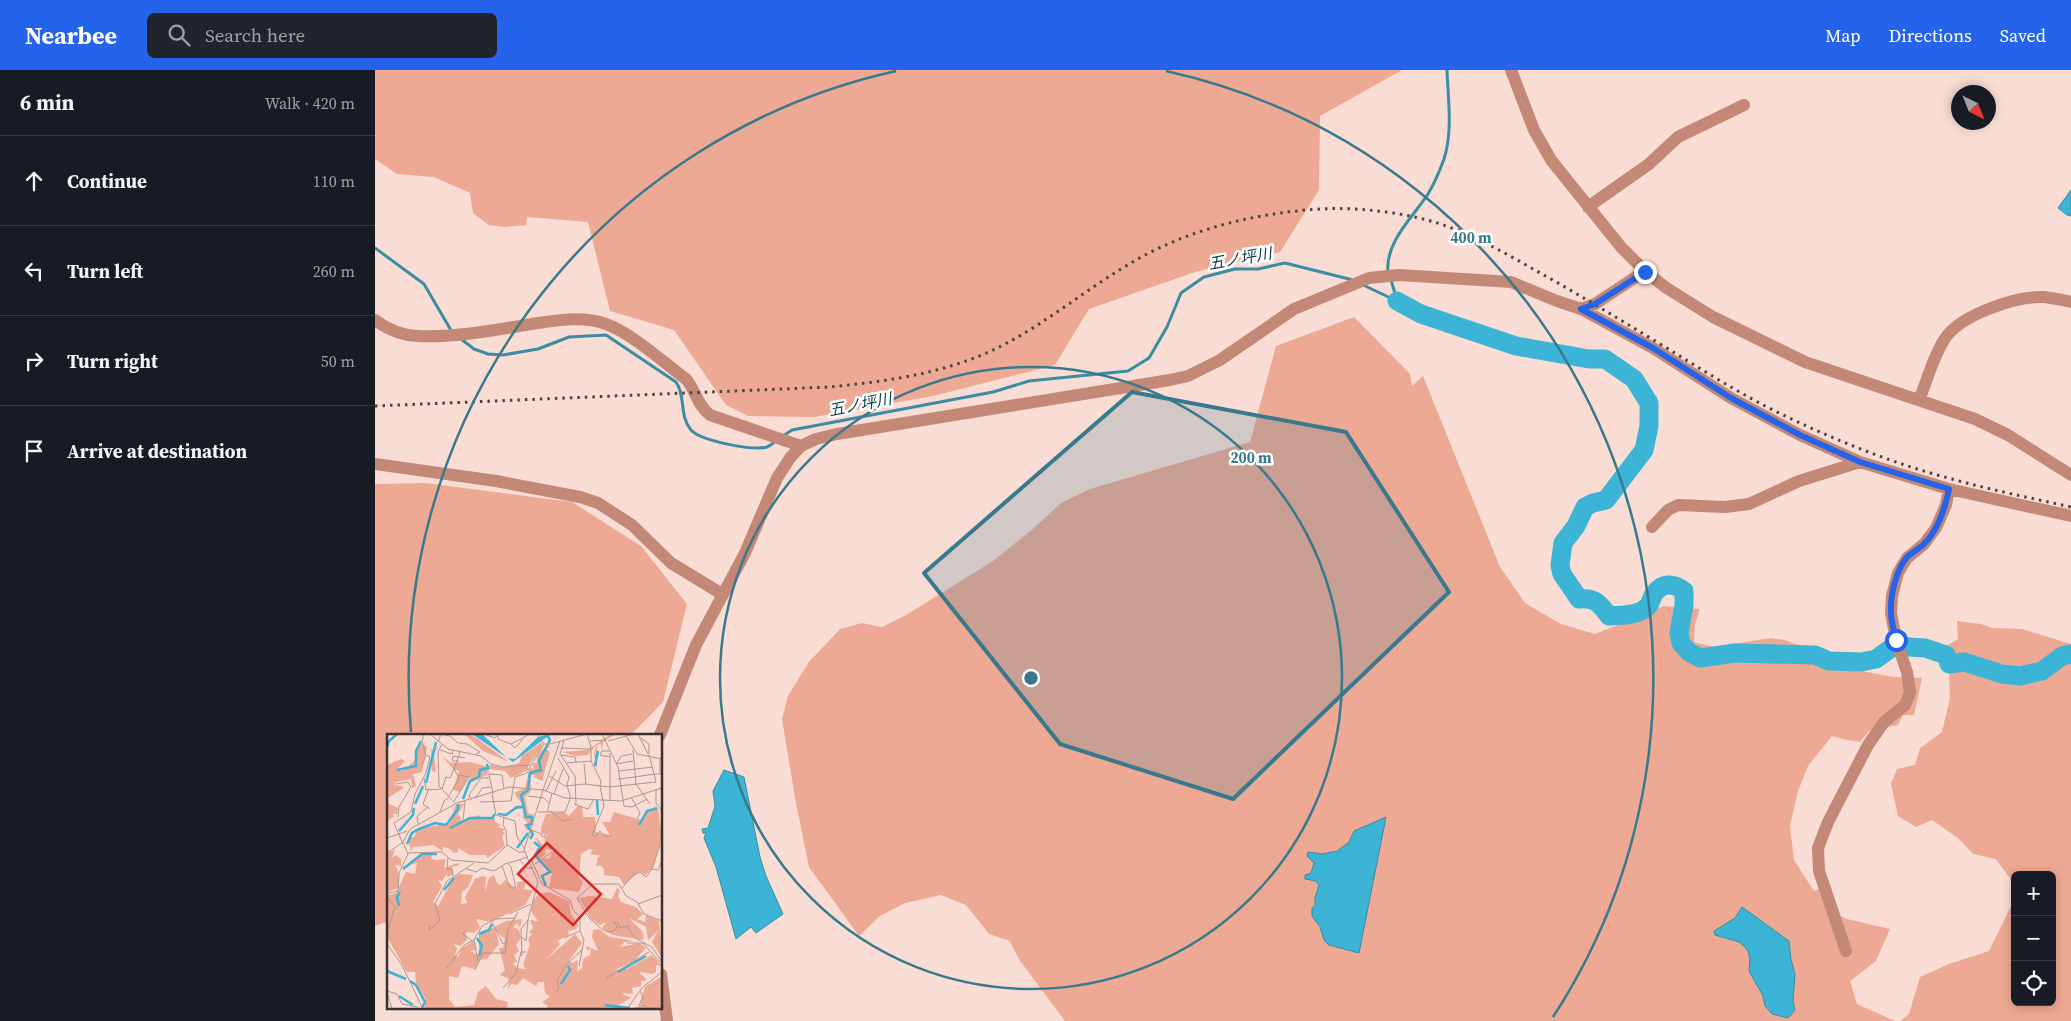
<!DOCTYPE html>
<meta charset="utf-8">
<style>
:root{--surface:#171b24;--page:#20242c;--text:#f1f3f6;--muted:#9ea1a6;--line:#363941;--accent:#2563eb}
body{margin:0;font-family:"Source Serif 4","Noto Sans JP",serif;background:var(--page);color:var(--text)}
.controls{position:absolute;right:15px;bottom:15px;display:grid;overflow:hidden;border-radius:8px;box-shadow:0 2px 12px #0003}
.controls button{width:45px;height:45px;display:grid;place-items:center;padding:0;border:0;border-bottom:1px solid var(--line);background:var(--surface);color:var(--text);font:25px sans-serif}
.compass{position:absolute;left:1576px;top:15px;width:45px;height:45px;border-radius:50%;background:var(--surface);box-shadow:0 2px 12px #0003;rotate:137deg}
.stop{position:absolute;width:15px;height:15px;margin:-11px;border:4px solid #2563eb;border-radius:50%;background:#fff}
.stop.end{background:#2563eb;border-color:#fff;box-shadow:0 1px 5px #0008}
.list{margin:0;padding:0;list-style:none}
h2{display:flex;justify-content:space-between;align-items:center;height:65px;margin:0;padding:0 20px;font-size:21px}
h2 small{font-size:16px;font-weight:400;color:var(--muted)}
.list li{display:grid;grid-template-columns:32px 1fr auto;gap:15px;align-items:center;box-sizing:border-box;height:90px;padding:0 20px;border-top:1px solid var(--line)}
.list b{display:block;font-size:19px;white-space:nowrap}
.list em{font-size:16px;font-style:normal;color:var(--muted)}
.icon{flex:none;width:28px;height:28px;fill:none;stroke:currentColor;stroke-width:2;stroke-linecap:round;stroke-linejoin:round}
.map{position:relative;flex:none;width:1696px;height:951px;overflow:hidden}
header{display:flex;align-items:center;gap:30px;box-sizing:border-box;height:70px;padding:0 25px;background:var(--accent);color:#fff}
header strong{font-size:24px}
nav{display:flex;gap:28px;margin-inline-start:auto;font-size:18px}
.search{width:350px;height:45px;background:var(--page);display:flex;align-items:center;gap:12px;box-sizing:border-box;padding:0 18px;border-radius:8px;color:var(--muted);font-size:19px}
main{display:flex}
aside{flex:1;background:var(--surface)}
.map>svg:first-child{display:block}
.green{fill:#eda994}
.water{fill:#3cb4d5;stroke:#3c8ca3}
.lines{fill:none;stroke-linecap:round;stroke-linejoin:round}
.stream{stroke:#3c8ca3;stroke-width:3}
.river{stroke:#3cb4d5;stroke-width:19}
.minor{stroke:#c38876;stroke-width:12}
.rail{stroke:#50433f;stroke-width:3;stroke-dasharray:2.5 5;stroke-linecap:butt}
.route{stroke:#2563eb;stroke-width:6}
.marked{fill:#39798d;fill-opacity:0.2;stroke:#39798d;stroke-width:4;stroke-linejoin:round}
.ring{fill:none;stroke:#39798d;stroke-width:2.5}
.labels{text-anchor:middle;stroke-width:5;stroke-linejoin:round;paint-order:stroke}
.water-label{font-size:16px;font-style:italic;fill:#104452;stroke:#fff}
.inset-river{fill:none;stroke:#3cb4d5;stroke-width:2.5}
.inset-road{fill:none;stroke:#ad9891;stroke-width:1}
.view{fill:#d62828;fill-opacity:0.15;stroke:#d62828;stroke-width:2.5}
.inset-edge{fill:none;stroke:#3b302d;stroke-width:2.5}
.centre{fill:#39798d;stroke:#fff;stroke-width:2.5}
.ring-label{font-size:15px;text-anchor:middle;font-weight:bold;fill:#39798d;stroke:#fff;stroke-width:5;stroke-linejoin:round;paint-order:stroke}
</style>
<header>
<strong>Nearbee</strong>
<div class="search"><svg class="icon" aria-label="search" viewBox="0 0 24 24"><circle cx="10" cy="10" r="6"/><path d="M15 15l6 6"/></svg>Search here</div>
<nav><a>Map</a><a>Directions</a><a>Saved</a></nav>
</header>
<main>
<aside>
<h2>6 min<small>Walk · 420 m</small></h2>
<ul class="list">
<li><svg class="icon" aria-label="ahead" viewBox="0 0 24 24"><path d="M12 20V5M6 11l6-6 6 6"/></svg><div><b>Continue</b></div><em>110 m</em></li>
<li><svg class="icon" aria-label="left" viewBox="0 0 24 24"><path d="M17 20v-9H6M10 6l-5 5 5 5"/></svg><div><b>Turn left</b></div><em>260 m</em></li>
<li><svg class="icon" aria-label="right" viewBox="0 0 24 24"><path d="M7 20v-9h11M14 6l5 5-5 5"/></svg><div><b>Turn right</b></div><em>50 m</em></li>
<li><svg class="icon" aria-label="arrive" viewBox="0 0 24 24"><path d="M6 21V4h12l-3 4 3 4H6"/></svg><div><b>Arrive at destination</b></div></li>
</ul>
</aside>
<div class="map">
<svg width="1696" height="951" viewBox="0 0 1696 951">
<rect width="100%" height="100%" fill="#f9ddd4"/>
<path class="green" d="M0,0H1027L945,46L944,120L905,182L820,202L714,239L680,295L558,326L439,347L373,346L351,335L299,260L235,241L213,152L152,147L151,155L130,157L114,155L98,143L95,123L59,107L22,104L0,89Z
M979,247L1035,304L1037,316L1048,306L1125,497L1150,533L1186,554L1220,564L1289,536L1325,539L1320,554L1319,572L1339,577L1396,568L1409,570L1449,583L1482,600L1518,607L1547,608L1539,645H1528L1523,655L1494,661L1485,672L1472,670L1457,666L1433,696L1423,721L1415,756L1419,790L1439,821L1448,818L1453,840L1472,849L1515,859L1501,891L1475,911L1482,934L1520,951H690L643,888L635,871L614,864L591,835L566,825L530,833L505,846L484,866L434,797L421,733L407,649L413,626L434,592L465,559L487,553L507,557L531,545L618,491L659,458L686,433L715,419L875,372L901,276Z
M51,413L197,432L266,476L312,534L288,632L256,665H14V851L0,856V414Z
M1582,551L1606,554L1617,558L1647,559L1696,574V951H1525L1534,944L1545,907L1574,894L1614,881L1640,828V932H1677V805H1640V821L1634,807L1621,789L1598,784L1583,768L1557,750L1541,757L1523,746L1516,714L1522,699L1540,695L1545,678L1567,662L1575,628L1573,575L1583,569Z"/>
<path class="water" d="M1696,120V146L1692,145L1683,138Z
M349,700L369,707L385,787L391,806L408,844L381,863L376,857L361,869L341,797L329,768L331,763H328L327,759L333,758L340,736L338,721Z
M1011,747L984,883L954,875L949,870L945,857L937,846V838L940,835V828L944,815L941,811L930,809V805L936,803L939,793L932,786L933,782L947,784L962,781L974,772L979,761Z
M1367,837L1414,871L1416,889L1420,905L1418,931L1420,940L1413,948L1397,944L1390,936L1388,926L1374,901L1375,889L1373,881L1369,876L1364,872L1340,865L1339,861L1360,848Z"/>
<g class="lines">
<path class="stream" d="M0,178L49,214L77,262
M1013,202C1010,172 1038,147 1053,124C1059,114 1065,100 1069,89C1078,61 1073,29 1072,0
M1016,210L1022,230
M988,215L1022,231
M86,269L99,279L113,284L128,285L163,279L194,267L231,265L301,312C311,326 304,346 316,360C326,371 378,381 392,377C395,376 398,373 401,371
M408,366L417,360L618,322L654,311L753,301L774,288L792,257L806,223L829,207L860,199H883L910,193L978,210"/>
<path class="river" d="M1022,231L1046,244L1141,276L1214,289H1230L1259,309L1274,333V356L1269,380L1231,430L1218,433L1210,437L1201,456L1188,473L1185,495L1187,504L1204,529C1220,527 1225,534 1234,546C1246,545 1262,546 1272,537C1276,534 1276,528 1279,524C1287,512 1299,513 1309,521V535L1304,563L1306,573L1314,582L1325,588L1360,583L1440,585L1454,591L1486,592L1501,589L1519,576L1550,578L1571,585L1574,594L1589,592L1627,604L1645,606L1667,601L1687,586L1696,584"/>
<path class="minor" d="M1136,0L1159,60L1176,90L1246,177L1270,201L1290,217L1338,247L1430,292L1600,349L1633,365L1696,405
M1213,137L1274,94L1303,67L1369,35
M1206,239L1220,234L1270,201
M0,250C12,259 27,265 42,266C80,268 125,259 163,253C185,250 209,246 231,254C255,262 291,294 312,310C321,322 323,336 335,345L426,376
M1544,330C1552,311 1558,287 1569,270C1584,245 1641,226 1669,227C1678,228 1687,230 1696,232
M0,394L121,411L205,427L223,433L257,455L296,493L347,524
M1277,457L1293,440L1303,435L1350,437L1374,434L1424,411L1485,392
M285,665L321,575L370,483L402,408L415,388L426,376L441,369L462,364L795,310L813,306L845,290L919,239L994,208L1024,205L1136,212L1182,231L1206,239L1278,278L1356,328L1425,365L1485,392L1574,419L1696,446
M1471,881L1444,801L1443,778L1453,752L1493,675L1509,652L1530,635L1535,622L1532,602L1521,570L1516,543L1517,526L1523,503L1532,488L1549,474L1561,458L1571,435L1574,419
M286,904L292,951"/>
<path class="rail" d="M0,336L454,317C515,311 575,303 630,274C674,251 713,218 756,193C806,163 865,147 922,141C962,136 1005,139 1044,148C1088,158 1128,182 1167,204C1210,228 1252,254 1295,280C1329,301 1364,323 1400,341C1457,369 1516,393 1577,409C1616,420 1656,428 1696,437"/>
</g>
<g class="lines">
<path class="route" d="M1270,202L1220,234L1206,239L1278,278L1356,328L1425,365L1485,392L1574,419C1570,439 1563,461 1548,475C1543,479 1537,483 1532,487C1521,500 1515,526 1516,543C1516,551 1519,561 1521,570"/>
</g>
<path class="marked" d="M757,322L971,362L1074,522L858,729L685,674L549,503Z"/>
<g class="ring">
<circle cx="656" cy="608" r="311"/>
<path d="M36 662A622 622 0 0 1 521 1M791 1A622 622 0 0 1 1178 947"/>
</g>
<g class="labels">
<g class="water-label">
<text transform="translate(865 188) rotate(-10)" y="6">五ノ坪川</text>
<text transform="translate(485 334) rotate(-11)" y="6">五ノ坪川</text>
</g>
</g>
<g transform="translate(12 664)">
<rect width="275" height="275" fill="#f9ddd4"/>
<path d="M77,0L88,3L122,28L96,17ZM224,0H229L216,8L215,16L214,10L210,11V35L207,21L209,11L201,21L188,22L175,18L200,16ZM155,8V13L141,32V36L124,44L118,37L103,35L99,41L79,51L84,45L81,43L73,58L66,56L72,37L66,35L55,22L64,29L84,28L100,33L104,31L115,33L132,29L135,22ZM33,9L47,17L53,10L47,20L49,38L45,37L44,16L40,13L35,38L26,40L29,52L25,54L24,45L9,48L8,51L18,53L1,64L2,70L11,74L10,80H5L8,82L0,87V31L14,25L18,27L10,35L16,37L27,27ZM164,12L159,15L163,18L155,47L147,43L149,41H143L144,57L138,63L141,79L147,81L141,97L136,91L141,89L136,84V75H126L136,71L127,59L138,54L143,34L147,35L145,29H150V22L157,14ZM69,70H77L71,80L76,88L91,81L96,84L108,83V88L114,91L111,93L118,95L115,98H118L115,103L118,112L100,124L99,121H83L71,114V118L67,119L61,114L56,113V117L46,111L26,113L24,117L21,104L27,103L31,95L62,89ZM191,72L195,73L196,83H208L209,98L223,101L215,88H223L227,78L254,86L260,78L271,74L275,105L265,135L258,141L253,137L237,151L232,143L217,141V135L213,131L209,133L211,123L215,122L203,120L206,116L202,115L194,120L192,144L196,148L192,158L162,154L165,139L154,125L163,124L166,116L158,115L159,120L151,126L148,121L153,114L148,102L156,111L160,101L154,99V94L159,80L177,78L182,82ZM8,116L5,124L9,121L14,125V132L8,131L11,136V154L0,158V119ZM36,120L45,121L44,124L48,126L59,125L57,134L71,129L72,131L65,133V141L60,143V140L55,147L51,146L55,152L46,168L51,172L67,143L73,140L86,141L81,153L75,158L74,170L80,169L78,163L88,145L96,142L99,143L98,158L102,144L107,141L110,149L114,151L118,146L130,155V148L139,147L137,155L146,157L138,171L104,188L89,185L93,194L86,199L79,198L80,206L73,212L67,210L70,215L68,221L71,223L75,214L87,207L89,216L83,217L92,221V201L119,187L135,185L133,194L130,189L126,193L132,196L134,204L129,211L132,217L127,221L130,228L126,229L130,234L139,235L136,231L143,210L141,205L145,200L142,198L146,194L143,186L151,187L144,177L146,167L151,160L162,158L182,167L184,180L191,191L189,195L181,197L182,201L170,207L173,210L160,225L188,200L195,209L182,227L186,229L191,226L190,238L195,234L196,225L203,221L204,215L200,216L199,212L211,217L205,203L206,196L212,195L223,203L247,207L237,208L233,213L253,209L259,214L247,227L228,236L240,235L265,221L275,232L269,231V238L265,240L252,238L260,246L254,247V252L245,254L246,260L234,259L244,264L231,271L238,275H159L161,272L155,268L163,263L158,259L157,248H151L149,252L136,244L130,251L124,250L121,256L122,245L113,241L118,236L112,214H116L118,205L109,197L112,210L100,225L92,226L88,235L75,232L71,244L62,242V265L68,273L87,271L91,258L99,252L109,265L121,268L120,275H37L39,265L29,250L28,238H20L0,203L1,161L9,159L19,138L28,140L30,129L22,131ZM230,154L233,156L231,162L234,168L249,173L256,180L250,185L258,188L259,181L272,187L275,224L265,208L271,197L261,206L259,193L242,184L255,197L257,206L225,201L215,194L219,188L213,191L204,185L192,164L204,162L225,165ZM275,242V275H243L255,271L253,268L258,253Z" fill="#eda994"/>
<path d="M85,0H95L120,24L128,25L151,3L164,0L126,28Z" fill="#3cb4d5"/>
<path class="inset-river" d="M0,14L2,7L10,0M208,32L211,17M10,36L29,32V17L34,7M39,49L49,8M76,65L83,47L92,43L93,36L101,34L100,30M210,66L211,81M28,70L36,52M111,80L119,81L130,73H138M252,91L260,77L270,74M63,94L83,84H105L108,80M12,97L26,81L27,74M143,105L146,100L140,91L145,90V83H139L134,61L141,56L143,39L154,36L152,27L163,6L160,1M147,108L153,113L148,121L163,138L155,142L159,152M20,110L25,99L32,95L48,89L59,91L71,75V70M130,114L141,99M16,135L35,120H50M57,156L67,144M12,172L10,163L13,158M92,200L102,196L105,190M90,204L95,212L92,222M0,237L19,245M231,238L259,222M23,247L29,251L38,268L35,274M174,250L183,236L181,232M12,262L26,271M218,271L243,274"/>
<path class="inset-road" d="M43,0L61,15L94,22L104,30L116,33L144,31L157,10M97,0L108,4L111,1M111,0V5L124,10M150,0L157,10H163L200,0M215,0L231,33L237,72L245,73L260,65M238,0L250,20L275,25M251,0L263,24M254,4L262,10V20M177,6L173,20L188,42L189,71M203,7L219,6M221,7L247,0M51,8L54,0L63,2L71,9M72,9L80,10L93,18L89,20M55,10L51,18L52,52L69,70M124,10L143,0M124,10L128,14L136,5M175,14L202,15L204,13L200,0M204,15V27L214,47L213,52M53,16L65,20L66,16M246,16L249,50L263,70M223,17H215L213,21L223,23M174,21L188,23L189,28M171,24L182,43L180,51L184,65M263,24L269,48M72,27H65L66,22L78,24M179,29L204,27M197,29L199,50M230,29L234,22L245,20M229,30L246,27M35,31L39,21L35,7L37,0M232,37L266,33M267,40H273V25M162,42L178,52L198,50L222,53L269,48M248,43L267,40M37,44L39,56L54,55M231,45L248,43M9,50L21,48L24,53L12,73L11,83M213,52L217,72L205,101L208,103L213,97L217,102H225M42,54L36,70L43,75M55,55L59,43L63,44L67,35M269,55V69L275,77M159,57L169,37M105,60L109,81L128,87L130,103L138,115M106,60L102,40L115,41L117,55M167,60L176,35M62,62L72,44L67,35L73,18M141,62L157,64L162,69M244,63L253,79L250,85M89,64L95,54L104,53M84,66L82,61L94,44H102M223,66V19M67,67L82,43L72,41M93,68L124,67L128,43L140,39L144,31M187,70L201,75L207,65M163,77L176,87L185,85M53,78L57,67L63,63M151,78H178L183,65M160,79L165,59M117,83L116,91L119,96L120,111M76,87L78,67M31,90L30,82L41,73M144,96L155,100V103L158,101V105M0,104L20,97M16,110L7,89L24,78L28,60L39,39L43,23L39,21M120,111L132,118H137M273,111L265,135L271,136L275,126M0,119L15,109M21,119L55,118L64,126L101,129L120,111M61,123L60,135H65L66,142M144,125L155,150L183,166L186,176L193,183V197L197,206L192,232M133,126L140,134H146M148,130L165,118M115,132L123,154H129L124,133L120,129M80,135L89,138L95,134L107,137L118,130L141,123M235,154L246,141L253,138L259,143L265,135M0,159L11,157L12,139L21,120L16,108L23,95L70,69L122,53L156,56L173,7M0,163L8,173L0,199M190,164L202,184L216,196L223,198L229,195L230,192L226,188L231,189L233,194L240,192L248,204L265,213L275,228M190,164L206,150H232L239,162L250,168L257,180L275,187M251,170L275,161M122,180L144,170M105,188L116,210L121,206M43,191L42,196L53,187L48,170L60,147L87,129M78,197L76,200L85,207M135,203L139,207L141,186M177,204L193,197M240,209H256L273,228M0,210L15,231L36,275M135,222L134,195L141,186L151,148L137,116L156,56L178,64L234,67L275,54M91,227L87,206L95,192L109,185L129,184M60,234L77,211L87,206M88,236L96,219H118L121,195L131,178M219,244L262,218M116,254L129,239L134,218H139M0,257L10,260L15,270L31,273M253,257L256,264L252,271H258L260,275M0,258L5,275M169,259L172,253L170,247L179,231L195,216M240,275L255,254L275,238"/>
<path class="view" d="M160,109L214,160L186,191L131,140Z"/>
<rect width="275" height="275" class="inset-edge"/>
</g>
<circle cx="656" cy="608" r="8" class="centre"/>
<g class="ring-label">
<text x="1096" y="173">400 m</text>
<text x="876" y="393">200 m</text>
</g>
</svg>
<div class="controls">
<button>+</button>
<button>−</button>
<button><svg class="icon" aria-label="locate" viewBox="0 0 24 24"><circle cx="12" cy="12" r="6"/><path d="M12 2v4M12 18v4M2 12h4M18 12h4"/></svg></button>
</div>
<svg class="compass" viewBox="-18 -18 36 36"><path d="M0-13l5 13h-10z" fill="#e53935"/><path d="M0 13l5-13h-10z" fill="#9ea1a6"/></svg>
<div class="stop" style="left:1521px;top:570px"></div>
<div class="stop end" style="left:1270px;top:202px"></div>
</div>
</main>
